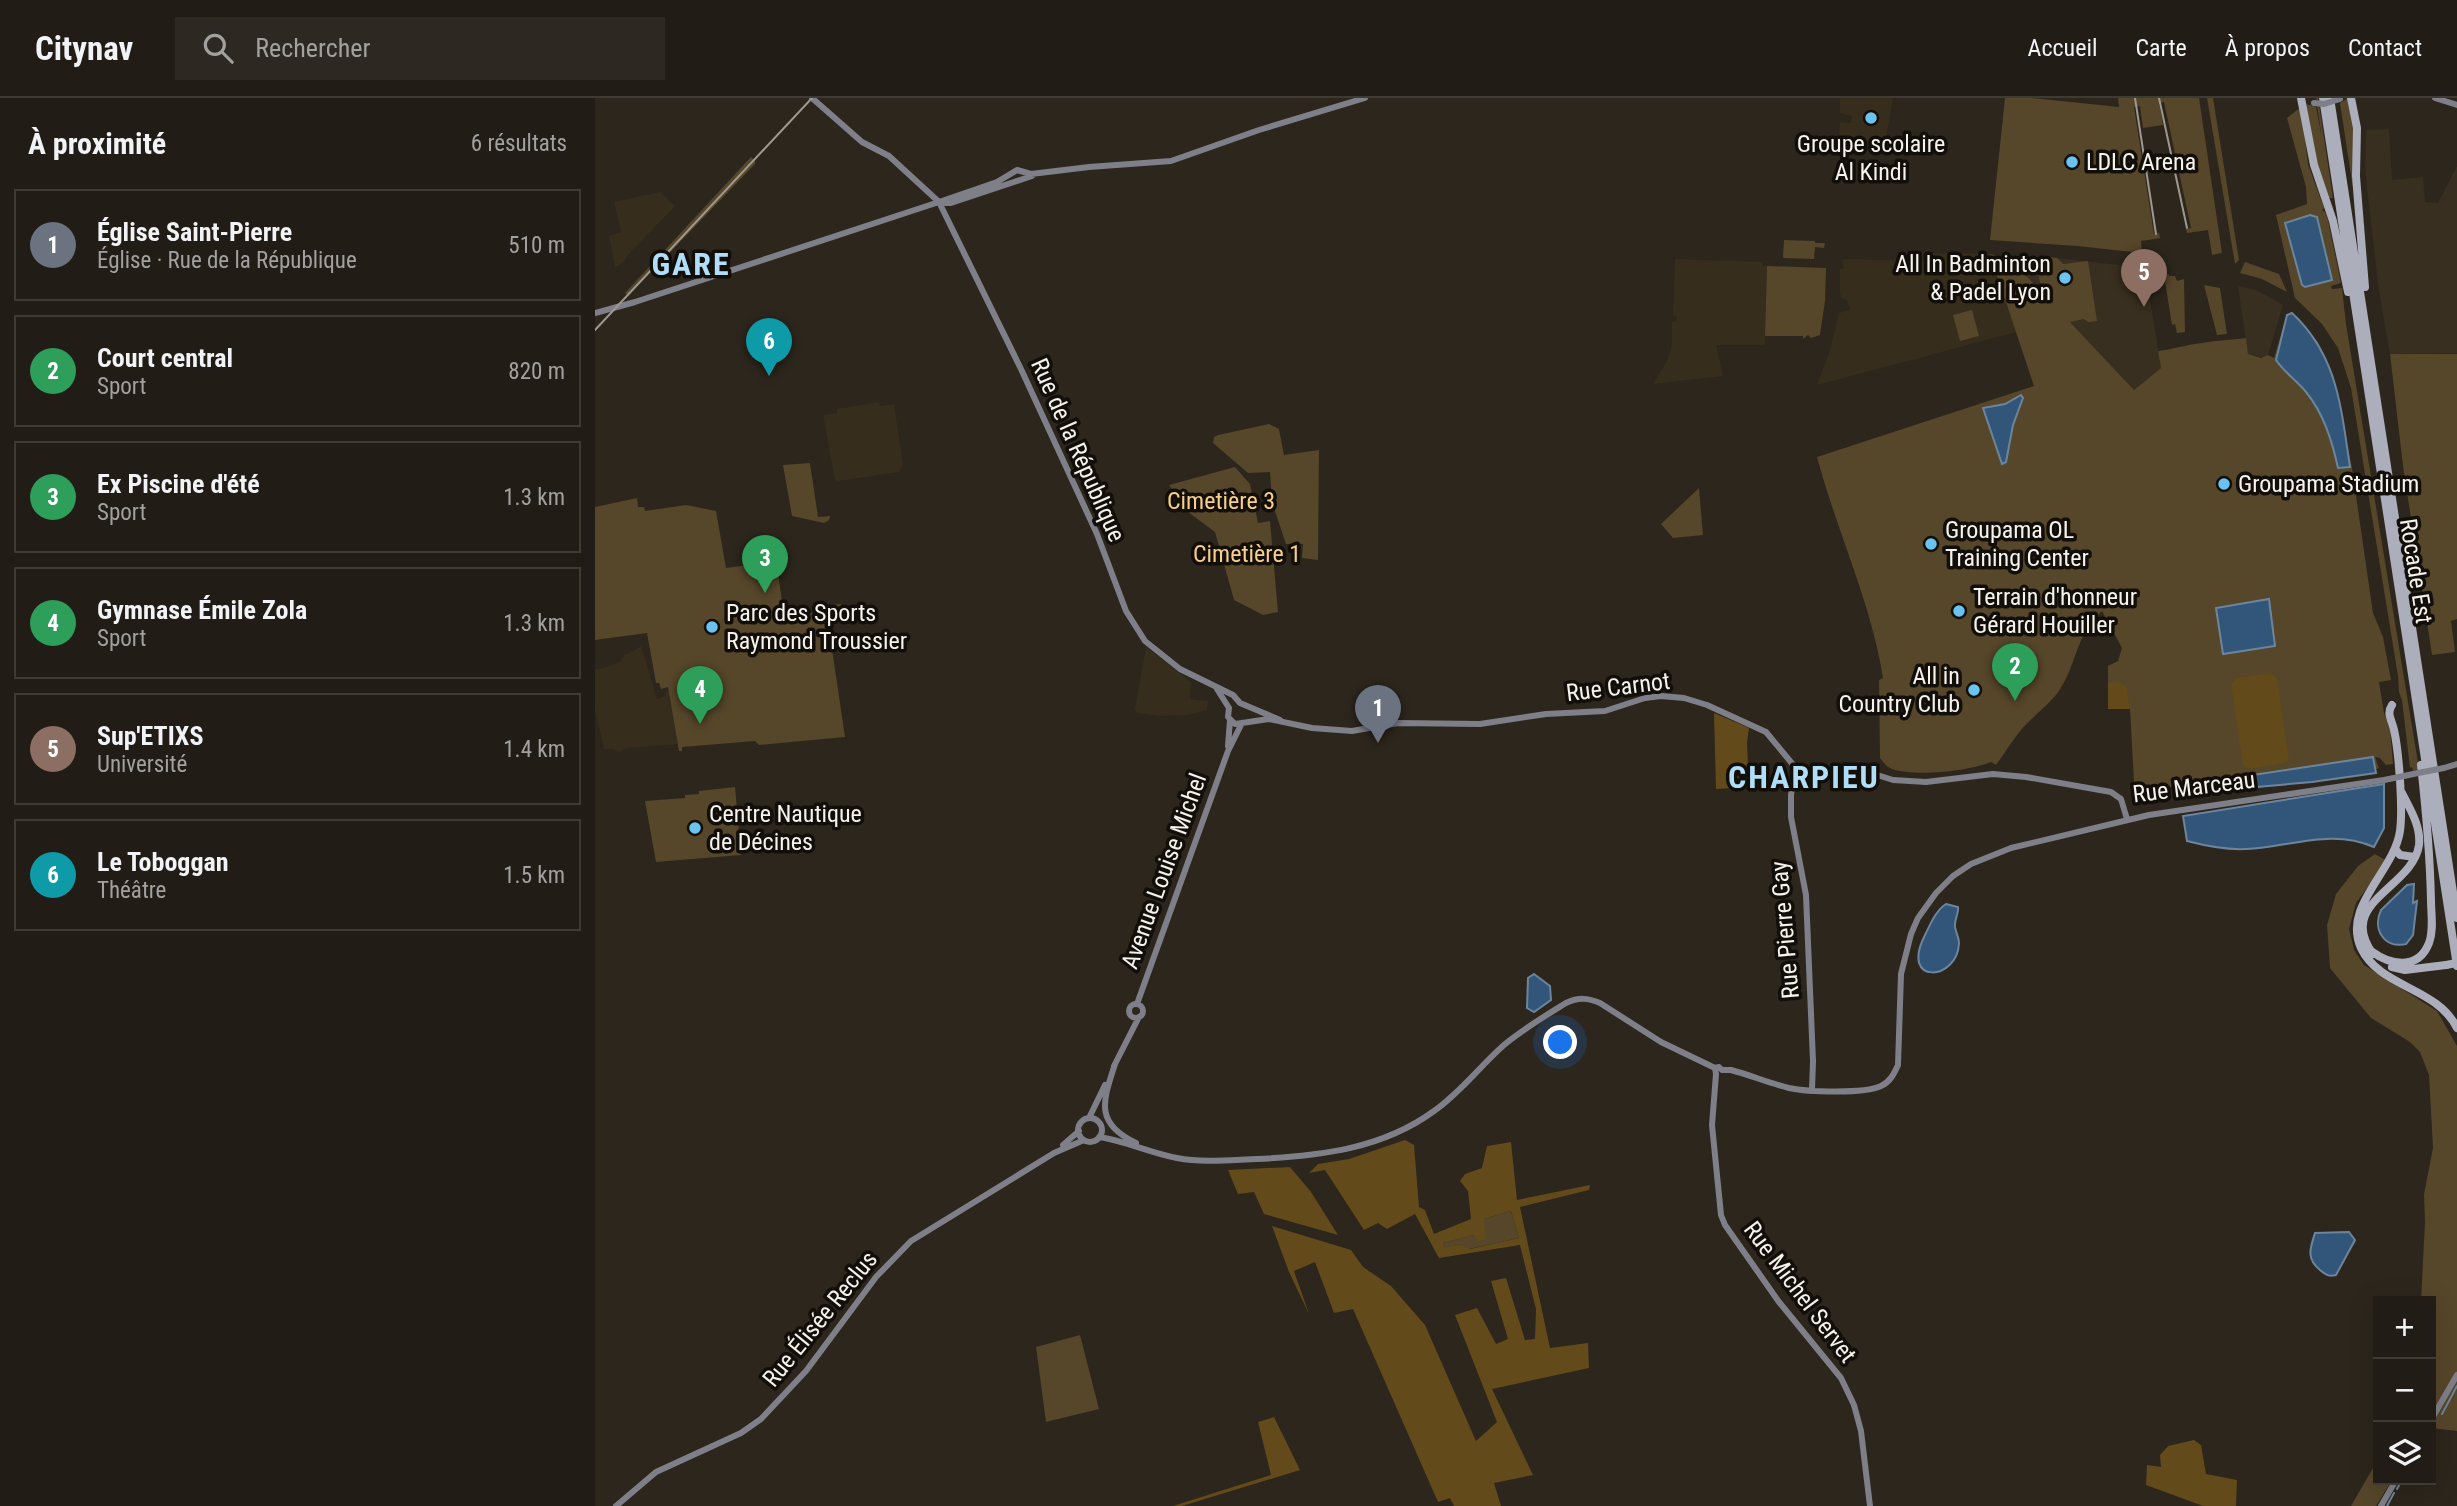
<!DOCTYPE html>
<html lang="fr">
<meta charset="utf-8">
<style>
:root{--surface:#211c15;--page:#2d2922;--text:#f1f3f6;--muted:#a2a1a0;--line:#3e3a34;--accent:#2563eb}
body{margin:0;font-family:"Roboto Condensed",sans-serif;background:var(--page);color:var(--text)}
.controls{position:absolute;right:21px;bottom:21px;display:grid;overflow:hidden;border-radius:0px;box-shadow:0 7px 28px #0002}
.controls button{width:63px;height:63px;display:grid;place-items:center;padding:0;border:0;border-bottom:2px solid var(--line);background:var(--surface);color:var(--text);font:35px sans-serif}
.you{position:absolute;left:966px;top:945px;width:24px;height:24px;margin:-18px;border:5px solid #fff;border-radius:50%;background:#1a73e8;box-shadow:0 0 0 10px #1a73e833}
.badge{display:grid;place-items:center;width:46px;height:46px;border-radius:50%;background:var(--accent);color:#fff;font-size:23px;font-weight:700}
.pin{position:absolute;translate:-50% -58px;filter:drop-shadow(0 2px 4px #0008)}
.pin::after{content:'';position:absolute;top:37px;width:24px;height:21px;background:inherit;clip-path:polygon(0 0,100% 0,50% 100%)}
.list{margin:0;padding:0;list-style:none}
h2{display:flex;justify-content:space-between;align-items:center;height:91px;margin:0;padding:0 28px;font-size:30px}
h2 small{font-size:23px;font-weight:400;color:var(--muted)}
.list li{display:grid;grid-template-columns:46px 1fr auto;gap:21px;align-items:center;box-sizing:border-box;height:112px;margin:0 14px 14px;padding:0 14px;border:2px solid var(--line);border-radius:0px}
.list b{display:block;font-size:26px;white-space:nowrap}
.list p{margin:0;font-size:23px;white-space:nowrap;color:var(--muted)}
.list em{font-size:23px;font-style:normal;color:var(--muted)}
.icon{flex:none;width:38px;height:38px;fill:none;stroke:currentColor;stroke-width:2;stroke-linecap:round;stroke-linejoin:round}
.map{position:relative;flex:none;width:1862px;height:1408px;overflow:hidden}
header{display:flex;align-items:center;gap:42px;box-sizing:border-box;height:98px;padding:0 35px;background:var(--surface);border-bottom:2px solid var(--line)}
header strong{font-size:33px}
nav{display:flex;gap:38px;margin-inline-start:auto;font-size:24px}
.search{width:490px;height:63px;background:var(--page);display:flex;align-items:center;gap:18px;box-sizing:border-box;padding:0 24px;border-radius:0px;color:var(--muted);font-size:26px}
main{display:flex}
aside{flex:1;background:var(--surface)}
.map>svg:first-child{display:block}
.built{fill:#392f20}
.education{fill:#362d1d}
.green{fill:#56462a}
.forest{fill:#634a1a;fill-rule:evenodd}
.water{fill:#325679;stroke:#6d859c;stroke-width:2}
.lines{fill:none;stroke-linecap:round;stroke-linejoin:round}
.stream{stroke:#6d859c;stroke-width:2}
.secondary{stroke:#7e7f88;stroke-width:6}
.highway{stroke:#acaebb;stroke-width:8}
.tram{stroke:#9d9891;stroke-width:2}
.secondary-bridge{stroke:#7e7f88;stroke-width:6}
.highway-bridge{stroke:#acaebb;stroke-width:8}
.poi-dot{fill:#6bc3f2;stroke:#120f0b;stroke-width:2.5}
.labels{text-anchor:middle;stroke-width:7;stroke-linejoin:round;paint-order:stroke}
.poi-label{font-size:24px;fill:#f6f2ec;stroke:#120f0b;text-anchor:start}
.street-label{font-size:24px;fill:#f6f2ec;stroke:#120f0b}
.park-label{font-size:24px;fill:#f9ce86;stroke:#120f0b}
.district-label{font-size:32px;font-weight:bold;letter-spacing:2px;fill:#b0def8;stroke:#120f0b}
</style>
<header>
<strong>Citynav</strong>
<div class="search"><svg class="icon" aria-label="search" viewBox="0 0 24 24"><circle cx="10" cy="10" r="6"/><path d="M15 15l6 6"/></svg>Rechercher</div>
<nav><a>Accueil</a><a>Carte</a><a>À propos</a><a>Contact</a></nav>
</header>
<main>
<aside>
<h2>À proximité<small>6 résultats</small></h2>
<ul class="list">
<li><span class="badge" style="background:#6b7280">1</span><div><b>Église Saint-Pierre</b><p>Église · Rue de la République</p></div><em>510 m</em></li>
<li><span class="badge" style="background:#2e9e5b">2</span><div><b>Court central</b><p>Sport</p></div><em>820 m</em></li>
<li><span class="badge" style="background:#2e9e5b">3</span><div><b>Ex Piscine d'été</b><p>Sport</p></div><em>1.3 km</em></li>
<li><span class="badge" style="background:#2e9e5b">4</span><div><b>Gymnase Émile Zola</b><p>Sport</p></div><em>1.3 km</em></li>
<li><span class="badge" style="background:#8d6e63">5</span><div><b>Sup'ETIXS</b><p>Université</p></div><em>1.4 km</em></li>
<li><span class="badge" style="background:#0f9aa8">6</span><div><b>Le Toboggan</b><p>Théâtre</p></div><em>1.5 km</em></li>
</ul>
</aside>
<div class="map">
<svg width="1862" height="1408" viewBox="0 0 1862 1408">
<rect width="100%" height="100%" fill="#2c261c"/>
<path class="built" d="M1794,31L1797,82L1828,79L1830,104L1843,105L1862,68V255L1795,256L1783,186L1770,71L1771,32Z
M1412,157L1462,160L1550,170L1566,270L1539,292Z
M1643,188L1661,192L1688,207L1673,257L1670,260L1653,256Z"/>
<path class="education" d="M1245,0H1298L1290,46L1244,41L1245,24L1256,25L1257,18L1245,15Z
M65,94L80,108L33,157L28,165L20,169L14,138L26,134L19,104Z
M1336,155L1395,156L1422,234L1222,287L1235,252L1244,215L1255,212L1252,202L1246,200L1245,194V171L1249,170L1247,163L1249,161L1332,163L1334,165L1336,163Z
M1080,161L1167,164V167L1172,168L1170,247H1121L1128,278L1058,286L1073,261L1077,246V224L1082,222V219L1078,217Z
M284,304L285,308L299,306L308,366L304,374L243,383L240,382L228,317L242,315V311Z
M46,548L62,601L71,598L70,595L74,593L83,646L31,650L24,654L18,651H9L0,612V572L19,567L25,563L30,556H33Z
M551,549L596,584L595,601L613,603L612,612L593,617L565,618L542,615L540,611Z"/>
<path class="green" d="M1410,0H1436L1524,9L1523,0H1604L1627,155L1617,157L1613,132L1592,135L1591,131L1596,130L1569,4L1564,5L1568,27L1548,30L1545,8L1539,9L1559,136L1564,135L1565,140L1546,143L1547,155L1482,148L1395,142Z
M1612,0H1618L1644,162L1640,166Z
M1721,0H1723L1738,100H1734L1722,69L1711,6L1721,9L1727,40Z
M1753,0L1759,32L1760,104L1745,5Z
M1706,9L1713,66L1729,110L1727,112L1730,114L1733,122L1746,185L1736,188L1737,191L1747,190L1751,226L1824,671L1818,673L1817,669L1815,670L1807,602L1804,594L1803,578L1756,290L1743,250L1727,226L1700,200L1681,117L1712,106L1711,89L1692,20Z
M156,59L160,63V66L33,198L30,195Z
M1189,142L1220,143V145H1230L1229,150L1220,149L1219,161L1188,160Z
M1395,156L1399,157L1414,173L1421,167L1446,193L1441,158L1462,160L1468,166L1493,163L1502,223L1493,224L1489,221L1475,224L1539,292L1566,270L1563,253C1579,251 1590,247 1607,245C1623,242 1635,242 1651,240L1653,256L1666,260L1673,257L1679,260L1692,217L1697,215L1723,244L1738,276L1757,370L1778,515L1788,539L1796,582L1784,584L1789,615L1795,632L1798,666L1791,667L1785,660L1780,659L1784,670L1781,671L1782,676L1739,682L1599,693H1584L1582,688L1544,694L1539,684L1535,611H1513V568L1523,563L1527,550L1507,513C1479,540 1483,564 1464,593C1453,608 1438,618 1426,632C1417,643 1409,656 1401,667L1396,664C1374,673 1320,679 1297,671C1292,669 1289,665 1285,660L1284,582L1288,580C1276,504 1242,434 1222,359L1439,288Z
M1650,164L1684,176L1692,194L1667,181L1645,175Z
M1172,168L1231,170L1230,203L1225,237L1216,240L1213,237L1208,241V238H1170Z
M1574,176V178H1580L1582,183L1589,181L1590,234L1582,235L1580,226L1577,227L1569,177Z
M1609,187L1625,190L1632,236L1622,237Z
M1377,212L1384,238L1365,243L1358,217Z
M1795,256H1862V521L1856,523L1860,554L1837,557L1808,368Z
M674,326L684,331L689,357L724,352L723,462L707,460L708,446H691L677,404L675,374L653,375L618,345L619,339L623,337Z
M215,365L223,419L235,418L234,422L229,425L197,418L188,367Z
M640,369L655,386L663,425L675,423L683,514L668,517L639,502L620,434L593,414L574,387Z
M1104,390L1108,437L1078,440L1066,426Z
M42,400L43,409H49L50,413L91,407L121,413L131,470L181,463L189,516L220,515L219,509L246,506V522L233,524L250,639L164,647L160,643L87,649V653H84L73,589L66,591L64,585H61L52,535L0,542V409Z
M140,689L146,757L61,764L50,703L90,700V697L104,696V693Z
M1780,756L1792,763L1761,805L1754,831L1759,852L1769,867L1842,913L1862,948V1333L1836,1330V1203H1826L1830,1124L1829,1096L1838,1050L1834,977L1825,954L1815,944L1776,920L1735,870L1732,827L1741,796L1763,768Z
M916,1113L924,1140L874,1151L866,1146L850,1151L848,1145L879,1137L889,1121Z
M485,1237L504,1311L451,1324L441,1249Z
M1783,1367V1382H1797L1781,1408H1756L1778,1370Z"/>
<path class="forest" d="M1676,575L1682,580L1694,662L1690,665L1654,671L1648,667L1636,586L1641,580Z
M1524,584L1531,588L1535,611H1513V585Z
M1119,615L1154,630L1152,645L1154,689L1121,691Z
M810,1042L819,1047L824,1109L830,1112L839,1136L876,1121L873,1093L865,1083L870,1076L887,1070L892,1048L916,1044L922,1102L995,1087L994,1092L925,1109L955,1250L993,1245L994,1270L897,1291L938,1377L899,1385L906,1408H859L855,1400L843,1404L758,1211L739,1215L720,1164L699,1173L714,1216L694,1174L677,1128L756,1152L768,1169L796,1188L830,1227L881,1343L902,1324L860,1217L882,1210L901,1246L913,1241L896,1183L911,1180L930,1242L940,1241L941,1211L925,1147L844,1160L820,1116L792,1131L783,1125L769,1132L730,1072L714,1075L723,1066L754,1061ZM916,1113L924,1140L875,1151L866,1146L850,1150L848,1145L879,1137L883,1143L891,1141L889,1121Z
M695,1069L716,1094L743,1137L669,1116L659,1094L643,1096L633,1072Z
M679,1319L705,1372L587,1408H578L676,1377L663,1324Z
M1599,1342L1606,1347L1611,1376L1642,1382L1641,1408H1608L1551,1387L1552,1367L1566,1369L1565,1357L1573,1348Z"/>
<path class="water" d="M1715,117L1722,119L1737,182L1710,189L1707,187L1690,125Z
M1697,215C1743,258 1746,310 1755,369L1743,370C1737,343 1729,316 1711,294C1702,283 1689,274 1681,262L1692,217Z
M1426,297L1428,300L1418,327L1411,364L1407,366L1388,310L1410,306Z
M1674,501L1680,548L1628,556L1621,510Z
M1778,659L1781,675L1717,684L1617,693H1584L1583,688Z
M1789,686V730L1779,749C1736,730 1696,749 1651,751C1631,752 1611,748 1592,743L1588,718Z
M1819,786L1818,805L1822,803L1818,837L1811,846C1789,851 1777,831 1786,812L1812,787Z
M1351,806L1363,809C1364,816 1359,821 1360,829C1361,835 1364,839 1364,845C1363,883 1304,888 1330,837C1335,827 1341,812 1351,806Z
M939,876L955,888L956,902L939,914L932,910L933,880Z
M1754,1134L1760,1142L1741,1177C1734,1179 1731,1177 1725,1172C1711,1161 1715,1150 1720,1135Z"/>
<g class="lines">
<path class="stream" d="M1847,1316L1862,1288
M1836,1335L1840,1328
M1802,1391L1807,1382
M1792,1408L1799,1395"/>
<path class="secondary" d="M217,0L267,44L294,58L344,104L426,271L502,436L531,513L550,543L585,571L638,597L645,605L685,622
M1840,0L1862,7
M347,105H356L437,78
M0,215L40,204L344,104L402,84L422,72L436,76L494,69L576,63L664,32L770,0
M622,591L634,610
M634,610L633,619L640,626L674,621L717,630L757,633L803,625L885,626L951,616L1010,613L1050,600L1066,598L1089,600L1112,607L1171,634L1200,669
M633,648L635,622
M1200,669L1225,673L1276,675L1298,682L1331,684L1398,676L1431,679L1516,694L1526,701L1532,721
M1200,669L1196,697V719L1211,797L1218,963L1217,992
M1849,670L1862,666
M1809,678L1823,675
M542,906L633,653L647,625
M534 913a7 7 0 1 1 14 0a7 7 0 1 1-14 0Z
M520,966C508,1003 499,1025 541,1045
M519,968L544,919
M494,1020L510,987
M483 1032a12 12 0 1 1 24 0a12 12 0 1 1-24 0Z
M504,1039C531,1043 555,1055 582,1060C608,1065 635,1062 662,1061C725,1058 787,1051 839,1013C866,994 885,968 909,947C928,931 950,918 971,905C984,899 993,900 1005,905L1066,944L1120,970
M468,1047L484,1033
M1836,1322L1862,1277
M21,1408L61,1374L146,1335L166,1321L211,1273L281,1179L316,1143L459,1055L489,1042
M1275,1408L1266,1333L1259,1307L1246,1280L1184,1204L1130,1127L1126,1117L1117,1027L1121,976L1120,970L1124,969L1127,972H1136C1155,977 1174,985 1194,990C1212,994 1270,996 1286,988C1295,984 1299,976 1303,967L1306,876L1316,836L1323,820L1341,795L1358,778L1376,766L1416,750L1554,717L1789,682
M1786,1408L1801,1382"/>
<path class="highway" d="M1706,0L1719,67L1738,123L1753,194
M1728,0L1862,868
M1735,0L1862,820
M1756,0L1762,30L1761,78L1770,189
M1797,607C1791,616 1797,622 1799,632C1804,654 1808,711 1805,733C1799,774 1747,808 1766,850C1785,890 1842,889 1862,930
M1801,752L1805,757L1820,759
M1776,853C1795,867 1823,873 1834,845C1839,832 1836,816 1836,802C1835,757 1831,712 1826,667
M1778,856C1740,804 1818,790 1824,747C1826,728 1815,711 1807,695
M1797,869L1810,872L1851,867"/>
<path class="tram" d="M1540,0L1561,136
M1564,0L1592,130
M0,232L217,0"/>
<path class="secondary-bridge" d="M1719,5L1729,6L1745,1
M1823,675L1849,670
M1789,682L1809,678"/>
<path class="highway-bridge" d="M1851,867L1862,865"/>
</g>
<g class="poi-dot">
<circle cx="1276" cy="20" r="7"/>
<circle cx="1477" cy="64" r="7"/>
<circle cx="1470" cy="180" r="7"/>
<circle cx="1629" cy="386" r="7"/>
<circle cx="1336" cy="446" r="7"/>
<circle cx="1364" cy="513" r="7"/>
<circle cx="117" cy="529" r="7"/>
<circle cx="1379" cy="592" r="7"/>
<circle cx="100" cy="730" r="7"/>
</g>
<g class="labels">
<g class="poi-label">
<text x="1276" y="54" text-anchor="middle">Groupe scolaire<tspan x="1276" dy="28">Al Kindi</tspan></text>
<text x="1491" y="72">LDLC Arena</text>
<text x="1456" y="174" text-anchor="end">All In Badminton<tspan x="1456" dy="28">&amp; Padel Lyon</tspan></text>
<text x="1643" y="394">Groupama Stadium</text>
<text x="1350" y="440">Groupama OL<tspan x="1350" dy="28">Training Center</tspan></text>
<text x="1378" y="507">Terrain d'honneur<tspan x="1378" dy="28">Gérard Houiller</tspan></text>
<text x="131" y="523">Parc des Sports<tspan x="131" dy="28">Raymond Troussier</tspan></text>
<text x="1365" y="586" text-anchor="end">All in<tspan x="1365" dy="28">Country Club</tspan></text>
<text x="114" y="724">Centre Nautique<tspan x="114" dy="28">de Décines</tspan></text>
</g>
<g class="street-label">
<text transform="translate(483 352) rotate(66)" y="8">Rue de la République</text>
<text transform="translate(1821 473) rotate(81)" y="8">Rocade Est</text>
<text transform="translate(1023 589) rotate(-7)" y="8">Rue Carnot</text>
<text transform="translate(1599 689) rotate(-7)" y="8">Rue Marceau</text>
<text transform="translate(569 773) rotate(-70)" y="8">Avenue Louise Michel</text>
<text transform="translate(1190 832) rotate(-95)" y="8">Rue Pierre Gay</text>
<text transform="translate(1205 1194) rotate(53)" y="8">Rue Michel Servet</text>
<text transform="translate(225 1221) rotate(-51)" y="8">Rue Élisée Reclus</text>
</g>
<g class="park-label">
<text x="626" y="411">Cimetière 3</text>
<text x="652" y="464">Cimetière 1</text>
</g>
<g class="district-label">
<text x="96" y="177">GARE</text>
<text x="1209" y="690">CHARPIEU</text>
</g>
</g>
</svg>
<div class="controls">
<button>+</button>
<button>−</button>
<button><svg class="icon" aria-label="layers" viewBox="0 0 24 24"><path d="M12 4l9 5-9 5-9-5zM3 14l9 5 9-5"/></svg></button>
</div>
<div class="you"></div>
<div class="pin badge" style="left:783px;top:645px;background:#6b7280">1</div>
<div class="pin badge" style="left:1420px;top:603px;background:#2e9e5b">2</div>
<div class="pin badge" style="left:170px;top:495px;background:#2e9e5b">3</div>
<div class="pin badge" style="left:105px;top:626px;background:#2e9e5b">4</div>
<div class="pin badge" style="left:1549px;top:209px;background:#8d6e63">5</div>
<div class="pin badge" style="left:174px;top:278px;background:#0f9aa8">6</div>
</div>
</main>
